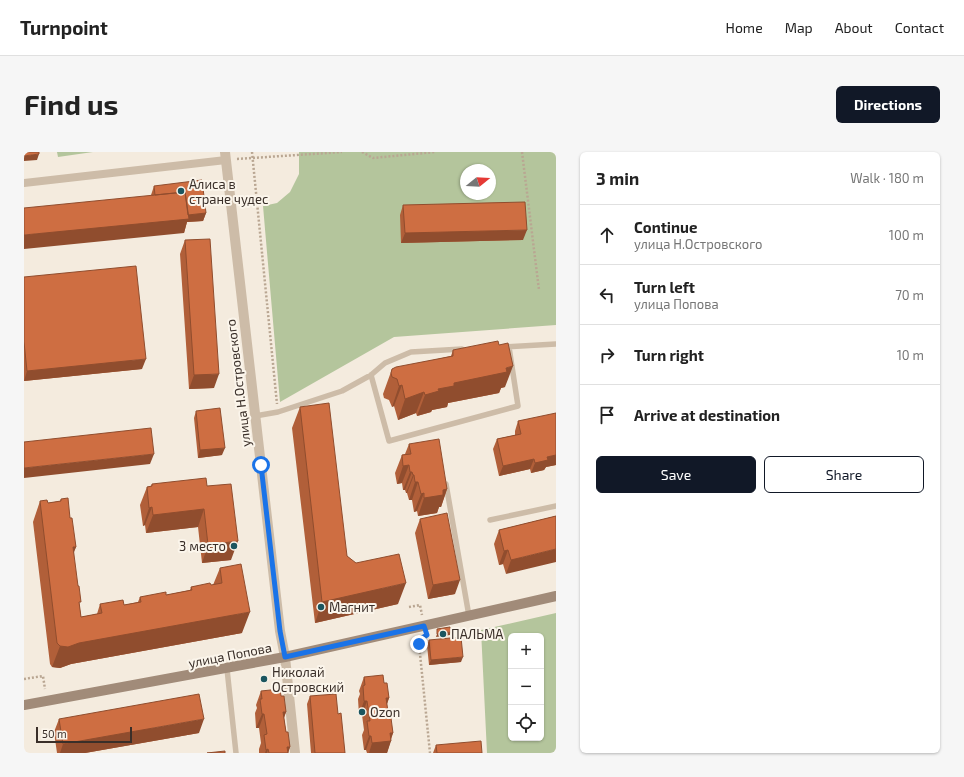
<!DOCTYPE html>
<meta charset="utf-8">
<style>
:root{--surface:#fff;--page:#f6f6f6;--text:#222;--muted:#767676;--line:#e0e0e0;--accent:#111827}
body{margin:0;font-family:"Exo 2",sans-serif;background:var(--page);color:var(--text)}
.controls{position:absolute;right:12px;bottom:12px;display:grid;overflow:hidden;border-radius:6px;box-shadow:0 1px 3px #0004}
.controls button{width:36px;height:36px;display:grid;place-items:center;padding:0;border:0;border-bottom:1px solid var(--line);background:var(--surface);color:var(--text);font:20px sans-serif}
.compass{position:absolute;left:436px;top:12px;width:36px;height:36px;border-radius:50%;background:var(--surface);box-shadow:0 1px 3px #0004;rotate:72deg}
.scale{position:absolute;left:12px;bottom:10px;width:96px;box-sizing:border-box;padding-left:4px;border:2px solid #3a2f29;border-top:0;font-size:11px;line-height:14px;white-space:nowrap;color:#3a2f29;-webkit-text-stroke:3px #fbf5eb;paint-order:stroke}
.stop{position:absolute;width:12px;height:12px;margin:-9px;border:3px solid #1a73e8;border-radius:50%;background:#fff}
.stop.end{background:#1a73e8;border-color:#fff;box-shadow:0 1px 4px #0008}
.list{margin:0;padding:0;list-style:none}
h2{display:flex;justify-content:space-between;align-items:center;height:52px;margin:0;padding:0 16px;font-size:17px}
h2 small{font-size:13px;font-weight:400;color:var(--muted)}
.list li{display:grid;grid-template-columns:26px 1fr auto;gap:12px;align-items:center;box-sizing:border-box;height:60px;padding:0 16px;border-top:1px solid var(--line)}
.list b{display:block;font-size:15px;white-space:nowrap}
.list p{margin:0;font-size:13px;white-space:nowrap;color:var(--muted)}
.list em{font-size:13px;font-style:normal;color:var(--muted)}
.actions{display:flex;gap:8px;padding:12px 16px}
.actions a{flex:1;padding:9px 0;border:1px solid var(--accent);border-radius:6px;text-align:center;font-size:14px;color:var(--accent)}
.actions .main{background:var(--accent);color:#fff}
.icon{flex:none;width:22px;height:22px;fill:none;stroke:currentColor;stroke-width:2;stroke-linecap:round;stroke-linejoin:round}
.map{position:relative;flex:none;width:532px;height:601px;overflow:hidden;border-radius:6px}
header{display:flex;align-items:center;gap:24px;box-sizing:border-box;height:56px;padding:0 20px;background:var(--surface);border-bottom:1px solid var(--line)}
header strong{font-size:19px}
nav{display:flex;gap:22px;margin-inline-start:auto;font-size:14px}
.intro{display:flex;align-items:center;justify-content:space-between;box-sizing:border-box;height:96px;padding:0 24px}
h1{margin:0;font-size:28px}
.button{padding:10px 18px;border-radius:6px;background:var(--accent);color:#fff;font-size:14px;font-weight:700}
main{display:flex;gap:24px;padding:0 24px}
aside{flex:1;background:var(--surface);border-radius:6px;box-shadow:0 1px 3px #0004}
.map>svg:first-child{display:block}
.green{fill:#b4c59c;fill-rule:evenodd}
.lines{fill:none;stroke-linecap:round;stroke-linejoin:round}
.path{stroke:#b9a692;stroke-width:2.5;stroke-dasharray:2 2;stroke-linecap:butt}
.service{stroke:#cdbca8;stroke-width:5.5}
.pedestrian{stroke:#cdbca8;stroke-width:8}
.minor{stroke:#cdbca8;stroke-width:10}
.secondary{stroke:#a18b79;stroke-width:10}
.wall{fill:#b15f39}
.shaded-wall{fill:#904d2e}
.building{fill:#ce6e42;stroke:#904d2e}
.route{stroke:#1a73e8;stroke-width:5}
.poi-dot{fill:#1b555f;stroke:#fbf5eb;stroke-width:1.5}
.labels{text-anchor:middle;stroke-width:4;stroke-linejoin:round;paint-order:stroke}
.poi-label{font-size:13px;fill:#3a2f29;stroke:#fbf5eb;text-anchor:start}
.street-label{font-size:13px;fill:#3a2f29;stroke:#fbf5eb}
</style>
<header>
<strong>Turnpoint</strong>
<nav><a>Home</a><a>Map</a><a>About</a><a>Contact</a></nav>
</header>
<div class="intro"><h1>Find us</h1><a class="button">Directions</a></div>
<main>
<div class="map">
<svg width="532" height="601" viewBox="0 0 532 601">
<rect width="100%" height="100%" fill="#f4ebde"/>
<path class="green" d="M33,0H69L34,5Z
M275,0H532V173L370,185L256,250L239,54L253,51L266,40L275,22ZM442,18H466V42H442Z
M532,461V601H463L457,478ZM487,484H517V586H487Z"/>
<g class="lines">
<path class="path" d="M228,0L253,252
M338,0L349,6L411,0
M498,0L515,138
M213,7L318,0
M385,455L396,453L398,463
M399,485L395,492L406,601
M0,527L19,524L21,537"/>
<path class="service" d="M478,195L532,192
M347,223L365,289L494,254L485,195
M231,264L254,260L318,239L347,223L361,211L387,200L438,197
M422,332L445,464
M466,368L532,354
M203,517L212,601"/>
<path class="pedestrian" d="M0,31L202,8"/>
<path class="minor" d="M201,0L256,479L261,505L271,601"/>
<path class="secondary" d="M0,553L261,505L532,444"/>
</g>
<path class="wall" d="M130,34L182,61L179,69L163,70L160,81L127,43Z
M379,53L499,88L377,91L376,63Z
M161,88L190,236L165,237L156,102Z
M0,125L118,217L0,229Z
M429,198L481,235L477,236L475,241L424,251L423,255L408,258L407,260L393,264L392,261L374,268L370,254L368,255L365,248L360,246L359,242L368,217L427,204Z
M276,255L323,404L374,452L291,471L268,276Z
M172,259L198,303L174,306L170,266Z
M532,263V313L522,315L520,318L507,321L506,317L475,324L469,297L473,287L491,283V279L494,269Z
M385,292L423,337L417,355H415L413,361L394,364L393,359L390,360L388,348H385L383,341H382L381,338H379L378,331L373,332L371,321L378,303L381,302Z
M128,332L183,334L207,408L178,411L174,375L122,381L121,373L119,374L116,353L123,335L127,334Z
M37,347L46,366L52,395L49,401L57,465L73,462L76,452L100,453L114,450L116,445L142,443L166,438L167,435L189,433L196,416L218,481L47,512L36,516L28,515L26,512L9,370L16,349L24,351L36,349Z
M532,364L482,422L479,412L475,413L470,392L475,378Z
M396,367L431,442L404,447L391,381Z
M405,488L437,510L405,513L403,493Z
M340,525L360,531L365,546L363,552L365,567L369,581L363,601H343L342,598H340L338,583L340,578L338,563H335L334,547L336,542L335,539Z
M237,539L257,544L262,560L260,566L262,580L266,595L264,601H235V597L237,591L235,576H232L231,561L233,556L232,553Z
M286,544L314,562L321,601H287L283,552Z
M35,567L175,581L61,601H33L30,580Z
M412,593L458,601H409Z"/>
<path class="shaded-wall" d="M15,2L13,8L0,9V4Z
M182,61L179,69L163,70L160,81L0,97V83Z
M503,78L499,88L377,91L381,81Z
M122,207L118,217L0,229L3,219Z
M489,214L481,235L477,236L475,241L424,251L423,255L408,258L407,260L393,264L401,243L430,231L482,216Z
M195,222L190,236L165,237L170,223Z
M378,233L370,254L368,255L375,234Z
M400,240L392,261L374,268L381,247Z
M201,296L198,303L174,306L176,298Z
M130,302L126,312L0,326V316Z
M532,303V313L522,315L520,318L507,321L511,311L523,305Z
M510,307L506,317L475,324L479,314Z
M385,313L378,331L373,332L379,314Z
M386,320H388L381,338H379Z
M389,323H390L383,341H382Z
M391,330H394L388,348H385Z
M423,337L417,355H415L413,361L394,364L400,346L419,338Z
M400,341L393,359L390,360L397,342Z
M128,355L121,373L119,374L125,356Z
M180,357L174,375L122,381L129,363Z
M214,389L207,408L178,411L184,393Z
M49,395H52L44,416Z
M532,397V410L482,422L487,408Z
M484,398L479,412L475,413L480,399Z
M436,428L431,442L404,447L409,433Z
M382,431L374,452L291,471L298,450Z
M226,460L218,481L47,512L36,516L28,515L36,494Z
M427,480L426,483L412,485L413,482Z
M439,505L437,510L405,513L407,508Z
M362,546H365L360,560Z
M340,549H343L338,563H335Z
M259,560H262L257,573Z
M238,562H240L235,576H232Z
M180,567L175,581L61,601H36L39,592Z
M366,581H369L366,589H367L363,601H345L348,591Z
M345,584H347L342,598H340Z
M263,595H266L264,601Z
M244,597L243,601H241L242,598Z"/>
<path class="building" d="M0,0H15V2L0,4Z
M178,28L182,61L164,63L161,40L131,43L130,34Z
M161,40L165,67L0,83V56Z
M501,50L503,78L381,81L379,53Z
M186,87L195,222L170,223L161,88Z
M112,114L122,207L3,219L0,190V125Z
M474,189L475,193L484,191L489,214L482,216L483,220L430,231V234L414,237L415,239L401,243L400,240L381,247L378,233L375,234L373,227L368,225L367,221L368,217L372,215L429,204V198Z
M305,251L323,404L332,411L375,402L382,431L298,450L276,255Z
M196,256L201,296L176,298L172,259Z
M532,261V303L523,305L524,308L511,311L510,307L479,314L473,287L497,282L494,269Z
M127,276L130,302L0,316V290Z
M415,287L423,337L419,338V343L400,346V341L397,342L394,330H391L390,323H389L388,320H386L385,313L379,314L378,303L387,302L385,292Z
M182,326L183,334L207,332L214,389L184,393L180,357L129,363L128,355L125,356L123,335L128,334V332Z
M44,346L46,366H48L52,395H49L54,434H55L57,450H55L57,465L78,461L76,452L99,448L100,453L117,450L116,445L142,440V443L168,438L167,435L186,431L187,433L198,431L196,416L217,412L226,460L55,491L44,495L36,494L33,491L16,349L23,348L24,351L37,349V347Z
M423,361L436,428L409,433L396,367Z
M532,364V397L487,408L484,398L480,399L475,378Z
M426,475L427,480L413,482V477Z
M437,485L439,505L407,508L405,488Z
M359,523L360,531H363L365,546H362L365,567L367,566L369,581H366L367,589L348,591L347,584H345L343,569H346L343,549H340L339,534L341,533L340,525Z
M256,537L257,544H260L262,560H259L262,580H264L266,595H263L264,601H245L244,597L242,598L240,583L243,582L240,562H238L236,547H238L237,539Z
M175,542L180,567L39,592L35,567Z
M312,542L314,562L317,561L321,601H291L286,544Z
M457,589L458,601H413L412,593Z
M201,599V601H183Z"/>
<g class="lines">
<path class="route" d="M237,313L256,479L261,505L400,474L403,483L398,486L395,492"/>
</g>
<g class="poi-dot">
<circle cx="157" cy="39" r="4"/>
<circle cx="210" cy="394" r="4"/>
<circle cx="297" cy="455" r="4"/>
<circle cx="419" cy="482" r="4"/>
<circle cx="240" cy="527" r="4"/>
<circle cx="338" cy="560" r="4"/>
</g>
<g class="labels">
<g class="poi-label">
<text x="165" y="37">Алиса в<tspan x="165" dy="15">стране чудес</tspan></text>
<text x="202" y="399" text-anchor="end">3 место</text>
<text x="305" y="460">Магнит</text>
<text x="427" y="487">ПАЛЬМА</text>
<text x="248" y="525">Николай<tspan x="248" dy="15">Островский</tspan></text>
<text x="346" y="565">Ozon</text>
</g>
<g class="street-label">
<text transform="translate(214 231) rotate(-97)" y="5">улица Н.Островского</text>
<text transform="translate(206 503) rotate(-11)" y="5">улица Попова</text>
</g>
</g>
</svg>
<div class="controls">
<button>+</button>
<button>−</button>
<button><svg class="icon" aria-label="locate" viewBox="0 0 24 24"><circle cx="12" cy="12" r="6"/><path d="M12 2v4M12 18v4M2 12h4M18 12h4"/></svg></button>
</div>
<svg class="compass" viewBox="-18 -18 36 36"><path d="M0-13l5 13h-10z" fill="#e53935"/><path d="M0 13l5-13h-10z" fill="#767676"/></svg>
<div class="scale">50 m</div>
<div class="stop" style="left:237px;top:313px"></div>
<div class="stop end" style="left:395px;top:492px"></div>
</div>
<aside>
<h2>3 min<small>Walk · 180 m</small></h2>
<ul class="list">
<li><svg class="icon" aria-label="ahead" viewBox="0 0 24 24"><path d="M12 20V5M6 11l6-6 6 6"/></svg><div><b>Continue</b><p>улица Н.Островского</p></div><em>100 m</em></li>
<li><svg class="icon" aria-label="left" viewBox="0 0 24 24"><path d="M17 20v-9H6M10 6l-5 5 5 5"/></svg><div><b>Turn left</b><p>улица Попова</p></div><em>70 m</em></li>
<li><svg class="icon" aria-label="right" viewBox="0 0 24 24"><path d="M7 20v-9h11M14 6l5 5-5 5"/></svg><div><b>Turn right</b></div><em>10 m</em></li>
<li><svg class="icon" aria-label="arrive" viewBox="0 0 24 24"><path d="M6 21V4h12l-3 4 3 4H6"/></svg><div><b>Arrive at destination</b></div></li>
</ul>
<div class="actions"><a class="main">Save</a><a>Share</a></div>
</aside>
</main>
